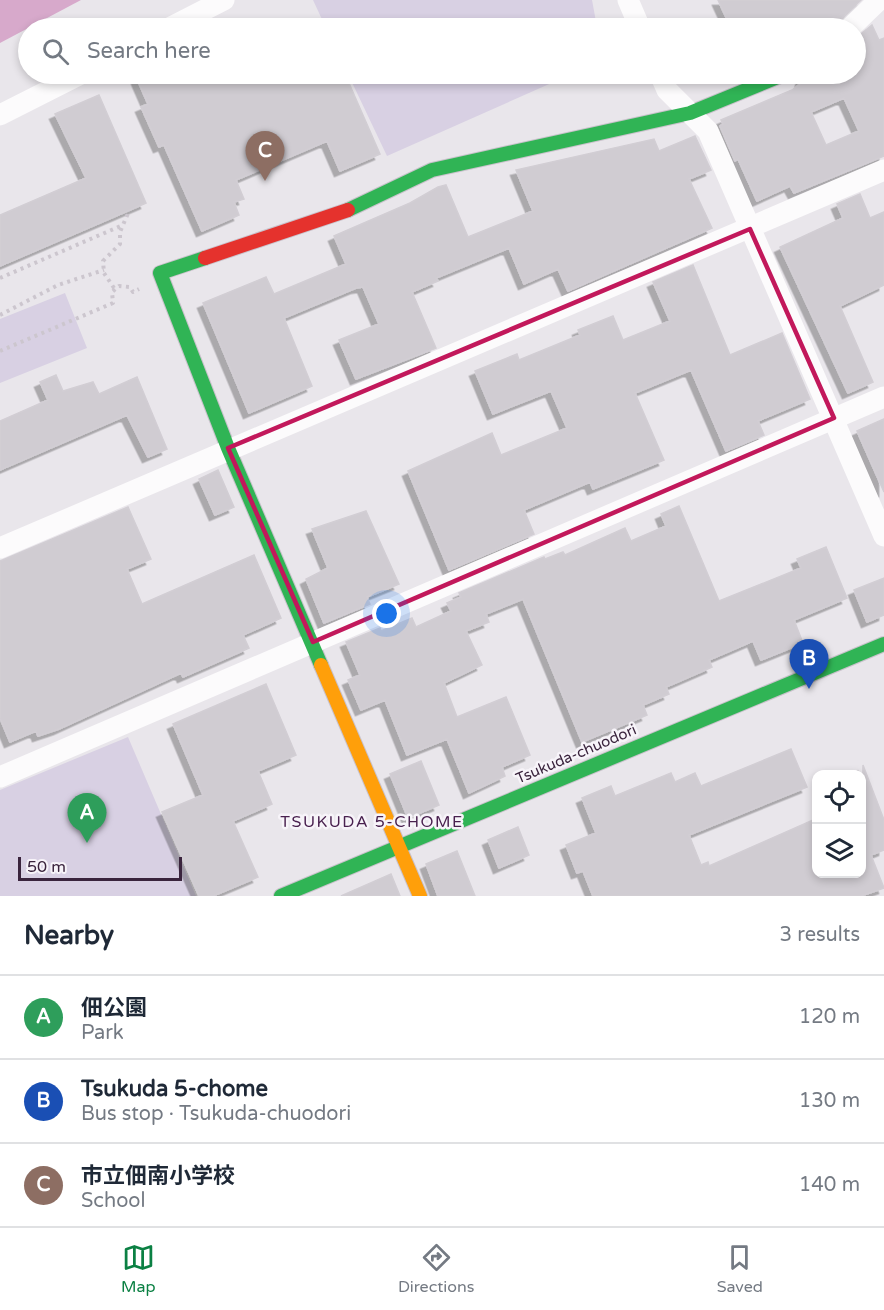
<!DOCTYPE html>
<meta charset="utf-8">
<style>
:root{--surface:#fff;--page:#f6f6f7;--text:#1f2937;--muted:#747a83;--line:#e0e1e3;--accent:#0b8043}
body{margin:0;font-family:"Varela Round","Noto Sans JP",sans-serif;background:var(--page);color:var(--text)}
.controls{position:absolute;right:18px;bottom:18px;display:grid;overflow:hidden;border-radius:12px;box-shadow:0 3px 9px #0003}
.controls button{width:54px;height:54px;display:grid;place-items:center;padding:0;border:0;border-bottom:2px solid var(--line);background:var(--surface);color:var(--text);font:30px sans-serif}
.scale{position:absolute;left:18px;bottom:15px;width:164px;box-sizing:border-box;padding-left:6px;border:3px solid #3a243d;border-top:0;font-size:16px;line-height:21px;white-space:nowrap;color:#3a243d;-webkit-text-stroke:4px #f7f4f9;paint-order:stroke}
.you{position:absolute;left:387px;top:614px;width:21px;height:21px;margin:-15px;border:4px solid #fff;border-radius:50%;background:#1a73e8;box-shadow:0 0 0 9px #1a73e833}
.badge{display:grid;place-items:center;width:39px;height:39px;border-radius:50%;background:var(--accent);color:#fff;font-size:20px;font-weight:700}
.pin{position:absolute;translate:-50% -50px;filter:drop-shadow(0 2px 3px #0008)}
.pin::after{content:'';position:absolute;top:32px;width:21px;height:18px;background:inherit;clip-path:polygon(0 0,100% 0,50% 100%)}
.list{margin:0;padding:0;list-style:none}
h2{display:flex;justify-content:space-between;align-items:center;height:78px;margin:0;padding:0 24px;font-size:26px}
h2 small{font-size:20px;font-weight:400;color:var(--muted)}
.list li{display:grid;grid-template-columns:39px 1fr auto;gap:18px;align-items:center;box-sizing:border-box;height:84px;padding:0 24px;border-top:2px solid var(--line)}
.list b{display:block;font-size:22px;white-space:nowrap}
.list p{margin:0;font-size:20px;white-space:nowrap;color:var(--muted)}
.list em{font-size:20px;font-style:normal;color:var(--muted)}
.icon{flex:none;width:33px;height:33px;fill:none;stroke:currentColor;stroke-width:2;stroke-linecap:round;stroke-linejoin:round}
.map{position:relative;flex:none;width:884px;height:896px;overflow:hidden}
.search{position:absolute;background:var(--surface);box-shadow:0 3px 9px #0003;left:18px;right:18px;top:18px;height:66px;display:flex;align-items:center;gap:15px;box-sizing:border-box;padding:0 21px;border-radius:33px;color:var(--muted);font-size:22px}
.sheet{height:330px;background:var(--surface)}
nav{display:flex;justify-content:space-around;align-items:center;box-sizing:border-box;height:84px;border-top:2px solid var(--line);background:var(--surface);font-size:16px;color:var(--muted)}
nav a{display:grid;justify-items:center;gap:3px}
nav .on{color:var(--accent)}
.map>svg:first-child{display:block}
.green{fill:#d8d0e3}
.water{fill:#d7a9cb}
.building{fill:#d0ccd2;stroke:#d2ced4;stroke-width:1.5;fill-rule:evenodd;filter:url(#shadow)}
.lines{fill:none;stroke-linecap:round;stroke-linejoin:round}
.fast-casing{stroke:#c9c2cb;stroke-width:16}
.slow-casing{stroke:#c9c2cb;stroke-width:16}
.jam-casing{stroke:#c9c2cb;stroke-width:16}
.path{stroke:#ccc6ce;stroke-width:4;stroke-dasharray:3 4.5;stroke-linecap:butt}
.street{stroke:#fcfbfc;stroke-width:21}
.fast{stroke:#30b455;stroke-width:14}
.slow{stroke:#ff9f0a;stroke-width:14}
.jam{stroke:#e5322d;stroke-width:14}
.marked{fill:none;stroke:#c2185b;stroke-width:4.5;stroke-linejoin:round}
.labels{text-anchor:middle;stroke-width:5;stroke-linejoin:round;paint-order:stroke}
.street-label{font-size:15px;fill:#3a243d;stroke:#f7f4f9}
.neighbourhood-label{font-size:16px;letter-spacing:1.5px;fill:#49214f;stroke:#f7f4f9}
</style>
<div class="map">
<svg width="884" height="896" viewBox="0 0 884 896">
<defs>
<filter id="shadow"><feDropShadow dx="-5.5" dy="5.5" stdDeviation="0" flood-color="#0004"/></filter>
</defs>
<rect width="100%" height="100%" fill="#e9e6eb"/>
<path class="green" d="M313,0H592L597,27L326,28Z
M348,74H565L556,81L387,156Z
M65,293L87,348L0,383V319Z
M128,737L196,896H0V790Z"/>
<path class="water" d="M0,0H81L0,43Z"/>
<path class="building" d="M718,0H861L841,19L838,28H731Z
M872,25L879,40L884,38V156L794,193L790,186L757,201L738,159L735,161L720,126L723,124L721,120L792,90L800,84L803,74H855V39ZM844,98L859,131L826,145L811,112Z
M149,74H345L380,154L340,171L327,141L236,180L244,199L234,202L239,215L202,231L164,145L159,147L141,107L148,104L137,79Z
M99,95L146,203L0,266V215L86,178L55,114Z
M695,136L711,170L689,179L712,228L568,291L558,269L524,284L509,248L436,278L438,281L412,292L436,348L356,379L339,340L379,324L363,287L356,288L284,318L312,386L249,413L203,303L266,277L274,294L346,264L334,236L410,203L438,187L446,185L468,237L533,211L516,170L654,139L659,151Z
M860,194L870,218L884,212V285L840,306L873,382L848,393L780,247L843,218L837,204Z
M693,265L730,355L782,333L810,399L758,421L764,435L726,451L691,370L635,393L664,460L593,489L590,482L524,510L534,534L449,570L408,471L492,433L501,455L567,428L551,391L493,414L475,371L517,354L519,360L580,335L578,330L613,316L623,340L670,321L653,282Z
M56,375L63,391L93,382L99,394L137,377L167,449L148,457L127,415L0,470V421L48,400L40,382Z
M884,419V492L857,431Z
M218,470L234,507L215,515L199,479Z
M679,506L719,601L801,568L797,559L826,547L847,598L794,620L803,643L761,660L753,641L709,660L712,667L666,687L669,694L643,705L647,715L582,742L523,599L486,614L489,622L466,631L482,665L444,683L457,717L506,697L530,755L502,767L505,776L469,793L447,739L407,755L385,700L361,710L348,680L360,675L346,642L380,628L381,631L412,618L416,627L451,611L447,603L461,597L459,593L544,557L545,559L563,552L565,555L625,528L631,541L666,526L661,514Z
M128,507L151,559L127,569L142,604L254,555L281,618L243,635L249,648L183,677L181,673L59,729L38,736L36,731L10,742L0,718V561Z
M366,511L399,584L367,597L370,604L324,623L306,579L328,568L312,529Z
M884,578V615L867,622L854,590Z
M266,684L296,755L258,771L272,804L233,821L258,877L213,896H199L162,812L203,795L173,724Z
M791,749L807,787L689,835L701,865L708,862L709,866L813,820L816,830V873H861L863,765L884,820V850L871,855L884,888L861,896H593L583,871L577,873L566,845L596,833L582,798L611,786L615,796L671,773L675,782L695,773L701,786Z
M421,761L439,805L408,818L390,774Z
M518,827L529,855L499,868L488,840Z
M457,851L475,896H438L426,864Z
M391,874L400,896H341Z"/>
<g class="lines">
<g class="fast-casing">
<path id="fast" d="M348,210L432,170L690,113L785,74
M205,258L160,273L228,448L321,665
M281,896L884,644"/>
</g>
<g class="slow-casing">
<path id="slow" d="M321,665L420,896"/>
</g>
<g class="jam-casing">
<path id="jam" d="M205,258L348,210"/>
</g>
<path class="path" d="M0,278L123,225
M114,288L104,273L103,261L120,244V232L129,211
M0,315L58,285L104,270
M0,351L113,303L112,292L119,286L130,287L133,292L139,289"/>
<path class="street" d="M628,0L640,28
M169,28L224,0
M850,28L879,0
M660,74L667,90L708,131L884,536
M0,115L81,74
M0,548L884,170
M0,777L884,397"/>
<use href="#fast" class="fast"/>
<use href="#slow" class="slow"/>
<use href="#jam" class="jam"/>
</g>
<path class="marked" d="M750,229L834,418L313,642L228,448Z"/>
<g class="labels">
<g class="street-label">
<text transform="translate(576 754) rotate(-23)" y="5">Tsukuda-chuodori</text>
</g>
<g class="neighbourhood-label">
<text x="372" y="827">TSUKUDA 5-CHOME</text>
</g>
</g>
</svg>
<div class="controls">
<button><svg class="icon" aria-label="locate" viewBox="0 0 24 24"><circle cx="12" cy="12" r="6"/><path d="M12 2v4M12 18v4M2 12h4M18 12h4"/></svg></button>
<button><svg class="icon" aria-label="layers" viewBox="0 0 24 24"><path d="M12 4l9 5-9 5-9-5zM3 14l9 5 9-5"/></svg></button>
</div>
<div class="scale">50 m</div>
<div class="you"></div>
<div class="pin badge" style="left:87px;top:843px;background:#2e9e5b">A</div>
<div class="pin badge" style="left:809px;top:689px;background:#1a4fb4">B</div>
<div class="pin badge" style="left:265px;top:181px;background:#8d6e63">C</div>
<div class="search"><svg class="icon" aria-label="search" viewBox="0 0 24 24"><circle cx="10" cy="10" r="6"/><path d="M15 15l6 6"/></svg>Search here</div>
</div>
<section class="sheet">
<h2>Nearby<small>3 results</small></h2>
<ul class="list">
<li><span class="badge" style="background:#2e9e5b">A</span><div><b>佃公園</b><p>Park</p></div><em>120 m</em></li>
<li><span class="badge" style="background:#1a4fb4">B</span><div><b>Tsukuda 5-chome</b><p>Bus stop · Tsukuda-chuodori</p></div><em>130 m</em></li>
<li><span class="badge" style="background:#8d6e63">C</span><div><b>市立佃南小学校</b><p>School</p></div><em>140 m</em></li>
</ul>
</section>
<nav>
<a class="on"><svg class="icon" aria-label="map" viewBox="0 0 24 24"><path d="M3 6l6-2 6 2 6-2v14l-6 2-6-2-6 2zM9 4v14M15 6v14"/></svg>Map</a>
<a><svg class="icon" aria-label="directions" viewBox="0 0 24 24"><path d="M12 3l9 9-9 9-9-9zM9 14v-3h6M13 9l2 2-2 2"/></svg>Directions</a>
<a><svg class="icon" aria-label="saved" viewBox="0 0 24 24"><path d="M7 4h10v16l-5-4-5 4z"/></svg>Saved</a>
</nav>
